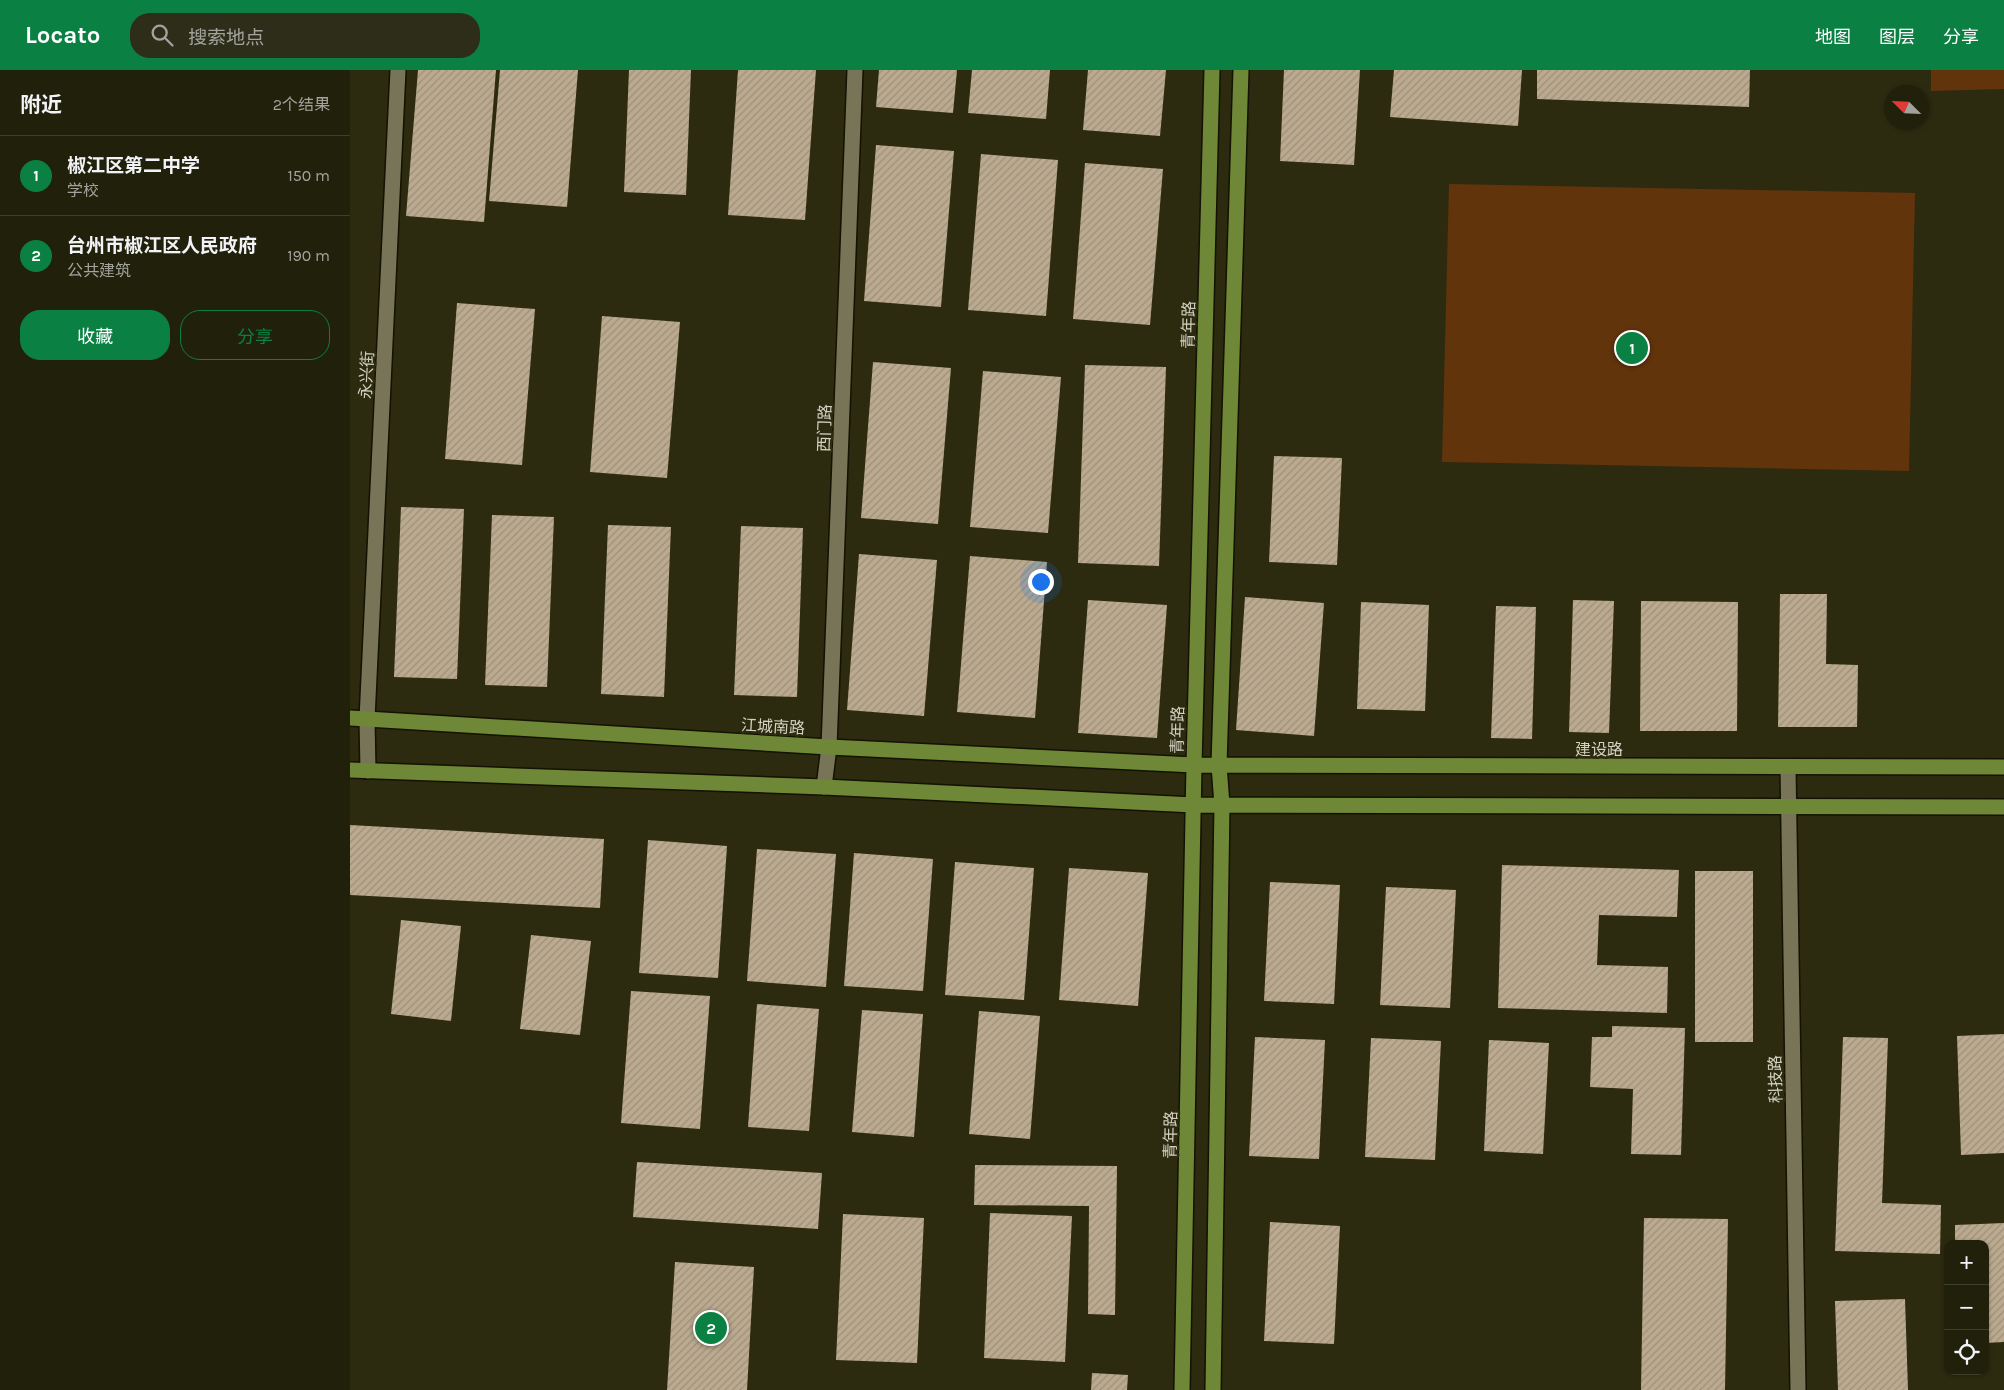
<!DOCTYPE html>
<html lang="zh">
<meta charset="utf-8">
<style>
:root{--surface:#21200b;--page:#2d2d19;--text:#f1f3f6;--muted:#a2a39d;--line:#3e3e2c;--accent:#0b8043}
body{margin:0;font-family:Karla,"Noto Sans SC",sans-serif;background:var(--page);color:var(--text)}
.controls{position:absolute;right:15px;bottom:15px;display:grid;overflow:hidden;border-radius:10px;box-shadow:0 1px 4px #0004}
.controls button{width:45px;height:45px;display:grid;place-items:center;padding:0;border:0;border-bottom:1px solid var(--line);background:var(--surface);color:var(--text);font:25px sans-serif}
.compass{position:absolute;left:1534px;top:15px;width:45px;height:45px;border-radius:50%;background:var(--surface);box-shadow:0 1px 4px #0004;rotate:294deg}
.you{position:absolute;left:690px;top:511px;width:18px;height:18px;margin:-12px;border:4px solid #fff;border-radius:50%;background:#1a73e8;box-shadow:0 0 0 8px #1a73e833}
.badge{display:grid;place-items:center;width:32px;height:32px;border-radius:50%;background:var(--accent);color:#fff;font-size:16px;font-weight:700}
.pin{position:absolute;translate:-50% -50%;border:2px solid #fff;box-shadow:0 1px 5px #0006}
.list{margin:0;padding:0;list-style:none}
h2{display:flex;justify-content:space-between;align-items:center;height:65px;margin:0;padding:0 20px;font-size:21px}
h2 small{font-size:16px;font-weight:400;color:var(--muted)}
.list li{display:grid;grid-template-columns:32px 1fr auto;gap:15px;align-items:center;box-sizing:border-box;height:80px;padding:0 20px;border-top:1px solid var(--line)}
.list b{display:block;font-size:19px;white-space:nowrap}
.list p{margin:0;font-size:16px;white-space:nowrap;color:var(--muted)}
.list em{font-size:16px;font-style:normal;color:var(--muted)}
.actions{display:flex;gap:10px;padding:15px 20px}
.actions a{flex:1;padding:11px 0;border:1px solid var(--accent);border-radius:20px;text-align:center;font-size:18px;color:var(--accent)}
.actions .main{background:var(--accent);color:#fff}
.icon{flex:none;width:28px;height:28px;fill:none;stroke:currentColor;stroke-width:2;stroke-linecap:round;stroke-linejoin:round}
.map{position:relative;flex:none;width:1654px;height:1320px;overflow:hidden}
header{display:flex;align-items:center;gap:30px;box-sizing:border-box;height:70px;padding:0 25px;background:var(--accent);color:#fff}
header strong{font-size:24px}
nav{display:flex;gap:28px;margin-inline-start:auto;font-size:18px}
.search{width:350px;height:45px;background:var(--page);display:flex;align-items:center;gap:12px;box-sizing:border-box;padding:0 18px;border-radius:20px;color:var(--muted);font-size:19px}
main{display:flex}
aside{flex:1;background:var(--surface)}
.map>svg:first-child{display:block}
.park{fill:#62340c}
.building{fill:url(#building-hatch)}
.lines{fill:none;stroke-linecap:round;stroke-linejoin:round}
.minor-casing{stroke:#141200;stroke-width:18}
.major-casing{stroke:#141200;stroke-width:18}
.minor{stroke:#777458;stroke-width:15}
.major{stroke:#6f8838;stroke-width:15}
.labels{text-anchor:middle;stroke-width:5;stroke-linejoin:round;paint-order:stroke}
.street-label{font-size:16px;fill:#d3d2c2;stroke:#2c2a0f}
</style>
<header>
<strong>Locato</strong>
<div class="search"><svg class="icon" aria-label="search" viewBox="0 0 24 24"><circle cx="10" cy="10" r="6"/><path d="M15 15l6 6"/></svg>搜索地点</div>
<nav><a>地图</a><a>图层</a><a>分享</a></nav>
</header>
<main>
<aside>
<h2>附近<small>2个结果</small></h2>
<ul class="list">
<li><span class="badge">1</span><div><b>椒江区第二中学</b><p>学校</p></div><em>150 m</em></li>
<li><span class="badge">2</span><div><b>台州市椒江区人民政府</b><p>公共建筑</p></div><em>190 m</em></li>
</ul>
<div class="actions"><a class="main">收藏</a><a>分享</a></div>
</aside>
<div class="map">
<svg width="1654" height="1320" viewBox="0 0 1654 1320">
<defs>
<pattern id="building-hatch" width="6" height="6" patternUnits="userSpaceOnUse" patternTransform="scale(1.25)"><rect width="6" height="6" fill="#bbaa8f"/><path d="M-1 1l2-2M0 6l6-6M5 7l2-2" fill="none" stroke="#9c8f7a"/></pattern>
</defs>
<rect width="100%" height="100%" fill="#2c2a0f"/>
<path class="park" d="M1581,0H1654V19L1581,21Z
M1099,114L1565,123L1559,401L1092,392Z"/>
<path class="building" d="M68,0H146L134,152L56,146Z
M150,0H228L217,137L139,131Z
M279,0H341L336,125L274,122Z
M388,0H466L455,150L378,145Z
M529,0H607L603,43L526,37Z
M622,0H700L696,49L618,43Z
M738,0H816L810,66L733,60Z
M934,0H1010L1004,95L930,91Z
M1044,0H1172L1168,56L1040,47Z
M1187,0H1400L1399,37L1187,29Z
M526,75L604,81L591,237L514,231Z
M631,84L708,90L696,246L618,240Z
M735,93L813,99L800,255L723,249Z
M107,233L185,239L172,395L95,389Z
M252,246L330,252L317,408L240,402Z
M523,292L601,298L588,454L511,448Z
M735,295L816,297L809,496L728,493Z
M633,301L711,307L698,463L620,457Z
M924,386L992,388L987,495L919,492Z
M51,437L114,439L107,609L44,607Z
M142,445L204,447L197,617L135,615Z
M258,455L321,457L314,627L251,624Z
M391,456L453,458L447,627L384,625Z
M509,484L587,490L574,646L497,640Z
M620,486L697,492L685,648L607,642Z
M1430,524H1477L1476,594L1508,595L1507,657H1428Z
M895,527L974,533L964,666L886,660Z
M738,530L817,535L807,668L728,663Z
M1223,530L1264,531L1259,663L1219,662Z
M1291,531L1388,532L1387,661H1290Z
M1011,532L1079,535L1075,641L1007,639Z
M1146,536L1186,537L1182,669L1141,668Z
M0,755L254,769L250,838L0,825Z
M298,770L377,776L368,908L289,903Z
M407,779L486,784L476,917L397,911Z
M504,783L583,789L573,921L494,916Z
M605,792L684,798L674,930L595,925Z
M1152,795L1329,800L1327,847L1249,845L1247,895L1318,897L1317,943L1148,938Z
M719,798L798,803L788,936L709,930Z
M1345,801H1403V972H1345Z
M920,812L990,815L984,934L914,931Z
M1036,817L1106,820L1100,938L1030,935Z
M51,850L111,856L101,951L41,944Z
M181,865L241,871L230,965L170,959Z
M281,921L360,926L350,1059L271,1053Z
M407,934L469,939L459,1061L398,1057Z
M512,940L573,944L564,1067L502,1062Z
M629,941L690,946L680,1069L619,1064Z
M1262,956L1335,958L1331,1085L1281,1084L1283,1019L1240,1017L1242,967H1262Z
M1654,964V1083L1611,1085L1607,966Z
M905,967L975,970L969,1089L899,1086Z
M1493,967L1538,968L1532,1133L1591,1135L1590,1184L1485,1181Z
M1021,968L1091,971L1085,1090L1015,1087Z
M1139,970L1199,973L1193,1084L1134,1081Z
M287,1092L472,1103L468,1159L283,1147Z
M625,1095L767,1096L765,1245L738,1244L739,1136L624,1135Z
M640,1143L722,1146L715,1292L634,1288Z
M493,1144L574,1148L567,1293L486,1290Z
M1294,1148L1378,1149L1375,1320H1291Z
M920,1152L990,1156L984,1274L914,1271Z
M1654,1153V1272L1635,1273V1174H1605V1155Z
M325,1192L404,1197L397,1320H317Z
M1555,1229L1558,1320H1488L1485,1231Z
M742,1303L778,1305L777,1320H741Z"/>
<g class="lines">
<g class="minor-casing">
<path id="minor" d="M1438,697L1448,1320
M18,701L17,649L48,0
M474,717L479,677L505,0"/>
</g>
<g class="major-casing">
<path id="major" d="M0,648L479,677L844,695L1654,697
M0,700L474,717L844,735L1654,737
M832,1320L844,695L862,0
M863,1320L872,735L869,695L891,0"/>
</g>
<use href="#minor" class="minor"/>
<use href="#major" class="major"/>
</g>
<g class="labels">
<g class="street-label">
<text transform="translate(838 255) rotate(-89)" y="6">青年路</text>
<text transform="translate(16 305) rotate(-87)" y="6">永兴街</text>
<text transform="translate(474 358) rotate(-88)" y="6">西门路</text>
<text transform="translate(423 656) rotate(3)" y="6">江城南路</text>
<text transform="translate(827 660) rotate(-89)" y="6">青年路</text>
<text x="1249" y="685">建设路</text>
<text transform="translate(1425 1009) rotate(-91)" y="6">科技路</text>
<text transform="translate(820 1065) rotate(-89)" y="6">青年路</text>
</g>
</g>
</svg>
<div class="controls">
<button>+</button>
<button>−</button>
<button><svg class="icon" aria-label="locate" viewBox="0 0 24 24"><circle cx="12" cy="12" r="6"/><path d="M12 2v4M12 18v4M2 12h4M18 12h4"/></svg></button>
</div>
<svg class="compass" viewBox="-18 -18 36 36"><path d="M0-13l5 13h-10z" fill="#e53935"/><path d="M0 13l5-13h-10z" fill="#a2a39d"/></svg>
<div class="you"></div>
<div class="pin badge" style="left:1282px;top:278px">1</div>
<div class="pin badge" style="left:361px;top:1258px">2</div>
</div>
</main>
